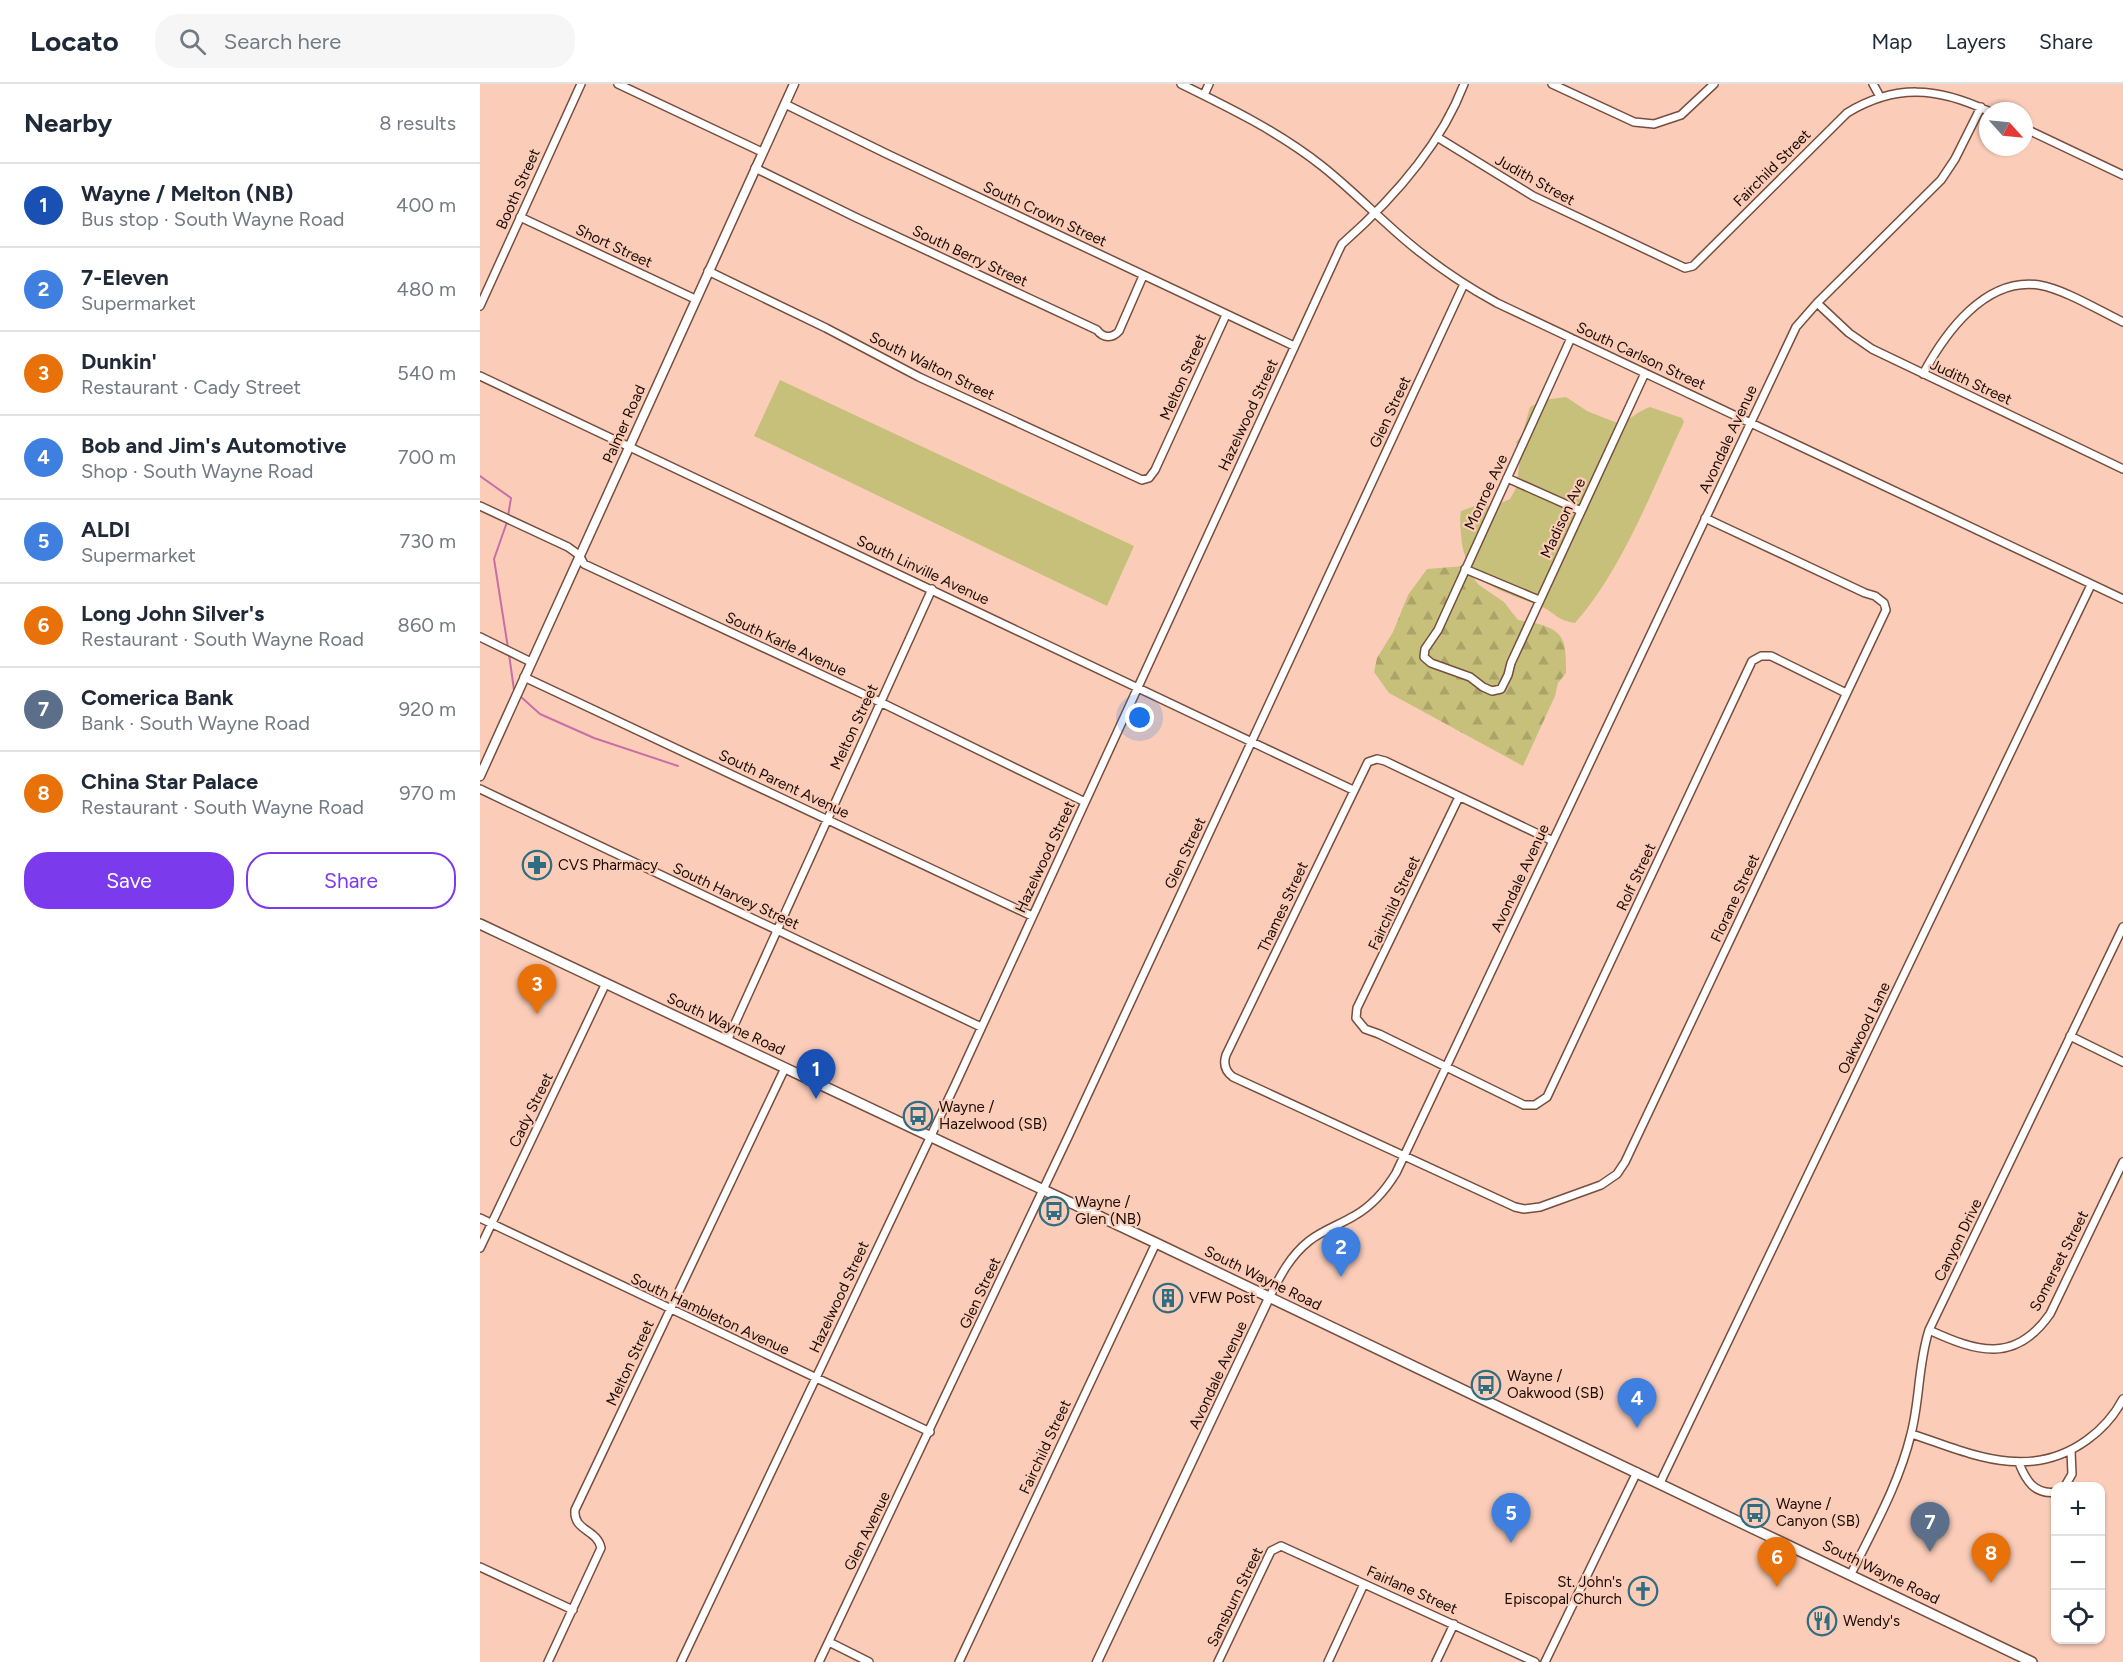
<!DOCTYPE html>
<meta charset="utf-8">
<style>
:root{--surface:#fff;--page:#f6f6f7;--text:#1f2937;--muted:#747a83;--line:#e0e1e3;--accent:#7c3aed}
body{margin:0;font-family:Figtree,sans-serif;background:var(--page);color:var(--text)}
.controls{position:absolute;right:18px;bottom:18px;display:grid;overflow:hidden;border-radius:12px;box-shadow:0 2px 4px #0004}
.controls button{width:54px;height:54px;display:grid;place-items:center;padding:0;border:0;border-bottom:2px solid var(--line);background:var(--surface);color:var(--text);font:30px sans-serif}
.compass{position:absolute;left:1499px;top:18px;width:54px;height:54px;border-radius:50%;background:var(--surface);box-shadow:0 2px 4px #0004;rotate:117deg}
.you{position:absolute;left:660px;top:634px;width:21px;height:21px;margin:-15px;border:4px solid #fff;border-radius:50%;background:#1a73e8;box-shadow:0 0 0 9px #1a73e833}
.badge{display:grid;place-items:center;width:39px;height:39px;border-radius:50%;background:var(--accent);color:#fff;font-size:20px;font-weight:700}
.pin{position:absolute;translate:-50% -50px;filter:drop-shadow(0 2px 3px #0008)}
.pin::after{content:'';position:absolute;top:32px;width:21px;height:18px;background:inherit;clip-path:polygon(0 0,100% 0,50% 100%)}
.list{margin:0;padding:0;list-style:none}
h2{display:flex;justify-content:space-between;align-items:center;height:78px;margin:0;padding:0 24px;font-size:26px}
h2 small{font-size:20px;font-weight:400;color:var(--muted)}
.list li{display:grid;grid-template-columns:39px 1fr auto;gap:18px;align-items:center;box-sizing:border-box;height:84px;padding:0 24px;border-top:2px solid var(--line)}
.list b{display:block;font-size:22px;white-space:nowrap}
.list p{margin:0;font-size:20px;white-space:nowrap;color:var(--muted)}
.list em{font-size:20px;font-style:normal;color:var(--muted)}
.actions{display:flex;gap:12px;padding:18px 24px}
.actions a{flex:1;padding:14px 0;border:2px solid var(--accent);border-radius:24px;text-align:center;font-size:21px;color:var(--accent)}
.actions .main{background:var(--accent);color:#fff}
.icon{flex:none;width:33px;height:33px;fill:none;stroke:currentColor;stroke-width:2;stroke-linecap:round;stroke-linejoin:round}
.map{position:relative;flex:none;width:1643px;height:1578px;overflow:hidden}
header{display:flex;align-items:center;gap:36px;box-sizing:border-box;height:84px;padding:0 30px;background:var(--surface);border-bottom:2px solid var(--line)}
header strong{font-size:28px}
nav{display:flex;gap:33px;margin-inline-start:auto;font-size:21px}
.search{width:420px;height:54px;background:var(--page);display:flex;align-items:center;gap:15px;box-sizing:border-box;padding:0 21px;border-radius:24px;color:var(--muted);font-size:22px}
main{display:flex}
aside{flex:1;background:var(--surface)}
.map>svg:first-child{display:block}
.green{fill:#c7c07b}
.forest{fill:url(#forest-firs)}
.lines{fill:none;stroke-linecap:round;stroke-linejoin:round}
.stream{stroke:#c86fa6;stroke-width:2}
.minor-casing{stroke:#754e3e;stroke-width:10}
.tertiary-casing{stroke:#754e3e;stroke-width:11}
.secondary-casing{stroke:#754e3e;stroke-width:12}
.minor{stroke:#fff;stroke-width:7}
.tertiary{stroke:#fff;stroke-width:8}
.secondary{stroke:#fff;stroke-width:9}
.labels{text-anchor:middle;stroke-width:4.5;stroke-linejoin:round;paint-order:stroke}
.street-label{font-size:15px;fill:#1a0b05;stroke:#fbcdb9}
.poi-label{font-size:15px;fill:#1a0b05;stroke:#fbcdb9;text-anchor:start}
</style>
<header>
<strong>Locato</strong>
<div class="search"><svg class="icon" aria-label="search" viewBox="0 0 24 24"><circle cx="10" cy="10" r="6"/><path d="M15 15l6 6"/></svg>Search here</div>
<nav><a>Map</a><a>Layers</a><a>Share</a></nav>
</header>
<main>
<aside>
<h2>Nearby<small>8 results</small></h2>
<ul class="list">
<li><span class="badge" style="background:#1a4fb4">1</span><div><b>Wayne / Melton (NB)</b><p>Bus stop · South Wayne Road</p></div><em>400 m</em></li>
<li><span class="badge" style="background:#3f7fe0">2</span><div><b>7-Eleven</b><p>Supermarket</p></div><em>480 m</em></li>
<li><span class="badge" style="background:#e8710a">3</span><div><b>Dunkin'</b><p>Restaurant · Cady Street</p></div><em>540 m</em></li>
<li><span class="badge" style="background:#3f7fe0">4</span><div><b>Bob and Jim's Automotive</b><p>Shop · South Wayne Road</p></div><em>700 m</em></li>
<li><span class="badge" style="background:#3f7fe0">5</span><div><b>ALDI</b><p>Supermarket</p></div><em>730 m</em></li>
<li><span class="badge" style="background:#e8710a">6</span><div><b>Long John Silver's</b><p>Restaurant · South Wayne Road</p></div><em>860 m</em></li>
<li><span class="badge" style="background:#5c6f8a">7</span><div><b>Comerica Bank</b><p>Bank · South Wayne Road</p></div><em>920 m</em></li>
<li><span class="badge" style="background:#e8710a">8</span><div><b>China Star Palace</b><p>Restaurant · South Wayne Road</p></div><em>970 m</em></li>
</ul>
<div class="actions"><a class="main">Save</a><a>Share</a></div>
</aside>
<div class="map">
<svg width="1643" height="1578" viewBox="0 0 1643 1578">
<defs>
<pattern id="forest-firs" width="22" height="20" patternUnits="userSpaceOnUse" patternTransform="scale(1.5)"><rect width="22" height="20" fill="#c7c07b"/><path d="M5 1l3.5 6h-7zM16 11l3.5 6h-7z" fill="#aaa469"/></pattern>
</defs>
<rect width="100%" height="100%" fill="#fbcdb9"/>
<path class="green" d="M300,296L654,462L627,522L274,352Z
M1086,313L1107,327L1140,340C1151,335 1158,327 1170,323L1202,334L1204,338C1173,403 1143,485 1095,539C1076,536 1077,530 1062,523C1028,508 989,503 982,460C981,448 979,438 981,427L995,422H1014L1030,415L1036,404L1039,383L1040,369L1036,358L1042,351L1050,323L1063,316Z"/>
<path class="forest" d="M984,482L999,501L1024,518L1038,536C1053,539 1079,541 1084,560C1086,569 1086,580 1086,589L1078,599L1075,612L1043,682L909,609L894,588L897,574L913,548L928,511L947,485Z"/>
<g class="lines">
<path class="stream" d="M0,392L31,414L28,432
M27,438L14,475L28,564
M29,570L34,606L36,608
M40,612L60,630L114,654L198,682"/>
<g class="minor-casing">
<path id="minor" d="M138,0L282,68
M701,0C750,24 799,48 842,82C871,105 896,131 924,155C953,180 984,201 1017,219L1643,515
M1072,0L1154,38L1174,40L1201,31L1234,0
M1393,0L1398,9
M724,11L729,0
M305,20L407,70L814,262
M1544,44L1643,91
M957,53L1053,112L1205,184L1213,182L1367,29C1415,0 1457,3 1508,27
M275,84L375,133L617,246C623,254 632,255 639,247L663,192
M40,133L215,215
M228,187L346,244L439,293L662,396L669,394L675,386L746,231
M1337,219L1369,249L1392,265L1643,385
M0,222L101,0
M1091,254L958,546L945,565L944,573L951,579L990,593L1003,603L1012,607L1021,605L1028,591L1031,579L1165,289
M1443,290C1465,249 1505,193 1559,201C1584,205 1620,227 1643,238
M0,292L873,706
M1027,394L1101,427
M0,422L88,463L99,471L104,480L400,618L605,718
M985,485L1059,516
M0,553L51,578
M44,593L552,832
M0,705L501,943
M979,713L877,924L876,934L885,945L899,950L1044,1021H1055L1067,1013L1272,577L1281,572H1291L1366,609
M1073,757L905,677L897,675L888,678L746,971C743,980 745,987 753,993L1035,1123L1044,1125L1060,1123L1121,1101L1137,1090L1145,1078L1406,526L1404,519L1395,512L1385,509L1225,434
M1590,952L1643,978
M247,957L452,505
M0,1134L450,1348
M0,1164L126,899
M789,1214C800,1192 810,1172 829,1157C843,1146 859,1141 874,1132C892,1122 905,1107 916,1089L1316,243L1337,219L1461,96L1475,75L1501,23
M1449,1246C1497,1268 1535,1280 1570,1230L1643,1078
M1432,1350C1491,1370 1549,1398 1607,1356C1621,1346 1634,1332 1643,1315
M1539,1379C1546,1397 1555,1411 1576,1408
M1180,1399L1611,501
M1585,1402L1592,1390L1591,1367
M0,1483L93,1526
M1371,1490C1393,1445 1419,1400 1431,1350C1440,1316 1438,1280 1449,1246L1643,843
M349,1558L389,1578
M68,1578L121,1464C117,1445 93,1447 95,1426L305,984
M201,1578L476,999L859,166L862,160C912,116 960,63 984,0
M339,1578L588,1053L984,200
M479,1578L676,1159
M738,1578L791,1467L801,1462L1055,1578
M848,1578L884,1500
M956,1578L974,1540
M1065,1578L1157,1388"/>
</g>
<g class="tertiary-casing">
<path id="tertiary" d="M0,692L314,0
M617,1578L789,1214"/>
</g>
<g class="secondary-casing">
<path id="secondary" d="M0,840L676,1159L1552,1578"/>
</g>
<use href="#minor" class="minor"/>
<use href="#tertiary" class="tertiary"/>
<use href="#secondary" class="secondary"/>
</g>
<defs>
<g id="pharmacy-ring" transform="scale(1.5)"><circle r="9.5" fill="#fbcdb9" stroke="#2e6d82" stroke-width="1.5"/><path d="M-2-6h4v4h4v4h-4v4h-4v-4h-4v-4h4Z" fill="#2e6d82"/></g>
<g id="bus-ring" transform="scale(1.5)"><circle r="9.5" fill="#fbcdb9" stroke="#2e6d82" stroke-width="1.5"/><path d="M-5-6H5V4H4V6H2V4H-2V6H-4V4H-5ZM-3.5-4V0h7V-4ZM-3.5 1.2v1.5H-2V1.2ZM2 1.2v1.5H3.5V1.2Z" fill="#2e6d82"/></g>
<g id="building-ring" transform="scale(1.5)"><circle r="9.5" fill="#fbcdb9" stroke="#2e6d82" stroke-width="1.5"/><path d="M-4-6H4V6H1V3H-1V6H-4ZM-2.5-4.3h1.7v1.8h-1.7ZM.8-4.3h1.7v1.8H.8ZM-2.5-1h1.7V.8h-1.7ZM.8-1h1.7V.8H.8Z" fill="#2e6d82"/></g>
<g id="church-ring" transform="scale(1.5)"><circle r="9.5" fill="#fbcdb9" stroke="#2e6d82" stroke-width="1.5"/><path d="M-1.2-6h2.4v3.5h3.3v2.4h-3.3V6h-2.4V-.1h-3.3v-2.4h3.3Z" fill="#2e6d82"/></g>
<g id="restaurant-ring" transform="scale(1.5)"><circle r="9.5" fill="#fbcdb9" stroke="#2e6d82" stroke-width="1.5"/><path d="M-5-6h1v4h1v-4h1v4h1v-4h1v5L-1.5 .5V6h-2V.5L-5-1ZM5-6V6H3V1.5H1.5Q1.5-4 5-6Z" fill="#2e6d82"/></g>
</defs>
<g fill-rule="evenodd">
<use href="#pharmacy-ring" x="57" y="781"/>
<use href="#bus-ring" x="438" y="1032"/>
<use href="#bus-ring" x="574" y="1127"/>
<use href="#building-ring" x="688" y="1214"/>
<use href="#bus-ring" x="1006" y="1301"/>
<use href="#bus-ring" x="1275" y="1429"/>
<use href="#church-ring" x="1163" y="1507"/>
<use href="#restaurant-ring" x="1342" y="1537"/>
</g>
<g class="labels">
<g class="street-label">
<text transform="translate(1292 84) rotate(-45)" y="5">Fairchild Street</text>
<text transform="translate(1055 96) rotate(29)" y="5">Judith Street</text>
<text transform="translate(38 105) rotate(-66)" y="5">Booth Street</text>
<text transform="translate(565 130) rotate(25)" y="5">South Crown Street</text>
<text transform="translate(134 162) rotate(25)" y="5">Short Street</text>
<text transform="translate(490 172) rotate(25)" y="5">South Berry Street</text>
<text transform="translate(1161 272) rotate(25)" y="5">South Carlson Street</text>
<text transform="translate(452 282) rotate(26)" y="5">South Walton Street</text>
<text transform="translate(703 293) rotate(-66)" y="5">Melton Street</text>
<text transform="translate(1491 298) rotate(25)" y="5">Judith Street</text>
<text transform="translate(910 328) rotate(-65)" y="5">Glen Street</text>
<text transform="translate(768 331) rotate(-65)" y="5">Hazelwood Street</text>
<text transform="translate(144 340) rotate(-66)" y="5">Palmer Road</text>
<text transform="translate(1248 355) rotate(-65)" y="5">Avondale Avenue</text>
<text transform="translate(1006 408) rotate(-65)" y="5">Monroe Ave</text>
<text transform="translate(1083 434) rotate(-65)" y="5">Madison Ave</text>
<text transform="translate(443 486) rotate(25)" y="5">South Linville Avenue</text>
<text transform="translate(306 560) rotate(25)" y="5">South Karle Avenue</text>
<text transform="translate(374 643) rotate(-65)" y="5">Melton Street</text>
<text transform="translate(304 700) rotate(25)" y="5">South Parent Avenue</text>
<text transform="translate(705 769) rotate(-65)" y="5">Glen Street</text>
<text transform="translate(565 773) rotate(-65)" y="5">Hazelwood Street</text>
<text transform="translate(1156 793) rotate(-65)" y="5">Rolf Street</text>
<text transform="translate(1040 794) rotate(-65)" y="5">Avondale Avenue</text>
<text transform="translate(256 812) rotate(25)" y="5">South Harvey Street</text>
<text transform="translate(1255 814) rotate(-65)" y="5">Florane Street</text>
<text transform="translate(914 819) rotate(-65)" y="5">Fairchild Street</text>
<text transform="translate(803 823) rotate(-65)" y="5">Thames Street</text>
<text transform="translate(246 940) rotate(25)" y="5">South Wayne Road</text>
<text transform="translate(1384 944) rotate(-64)" y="5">Oakwood Lane</text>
<text transform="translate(51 1026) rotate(-64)" y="5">Cady Street</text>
<text transform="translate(1478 1156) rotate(-64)" y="5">Canyon Drive</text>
<text transform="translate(1579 1177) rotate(-63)" y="5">Somerset Street</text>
<text transform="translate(783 1194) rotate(26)" y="5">South Wayne Road</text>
<text transform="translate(500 1209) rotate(-65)" y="5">Glen Street</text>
<text transform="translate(359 1213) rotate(-65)" y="5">Hazelwood Street</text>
<text transform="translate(230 1230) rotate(25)" y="5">South Hambleton Avenue</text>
<text transform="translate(150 1279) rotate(-65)" y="5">Melton Street</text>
<text transform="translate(738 1291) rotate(-65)" y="5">Avondale Avenue</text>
<text transform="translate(565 1363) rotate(-65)" y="5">Fairchild Street</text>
<text transform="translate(387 1447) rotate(-64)" y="5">Glen Avenue</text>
<text transform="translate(1401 1488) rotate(26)" y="5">South Wayne Road</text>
<text transform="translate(932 1506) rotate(24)" y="5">Fairlane Street</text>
<text transform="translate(755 1513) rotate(-64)" y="5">Sansburn Street</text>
</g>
<g class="poi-label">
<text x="78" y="786">CVS Pharmacy</text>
<text x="459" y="1028">Wayne /<tspan x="459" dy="17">Hazelwood (SB)</tspan></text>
<text x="595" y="1123">Wayne /<tspan x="595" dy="17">Glen (NB)</tspan></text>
<text x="709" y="1219">VFW Post</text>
<text x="1027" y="1297">Wayne /<tspan x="1027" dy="17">Oakwood (SB)</tspan></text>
<text x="1296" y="1425">Wayne /<tspan x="1296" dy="17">Canyon (SB)</tspan></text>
<text x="1142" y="1503" text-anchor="end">St. John's<tspan x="1142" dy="17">Episcopal Church</tspan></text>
<text x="1363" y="1542">Wendy's</text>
</g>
</g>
</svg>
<div class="controls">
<button>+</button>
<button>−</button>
<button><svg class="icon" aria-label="locate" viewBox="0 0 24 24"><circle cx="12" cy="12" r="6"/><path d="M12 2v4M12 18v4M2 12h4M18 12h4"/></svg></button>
</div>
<svg class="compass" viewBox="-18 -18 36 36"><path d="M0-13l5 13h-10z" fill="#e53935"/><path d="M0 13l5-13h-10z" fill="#747a83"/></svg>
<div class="you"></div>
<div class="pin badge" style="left:336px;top:1015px;background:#1a4fb4">1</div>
<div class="pin badge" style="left:861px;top:1193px;background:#3f7fe0">2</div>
<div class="pin badge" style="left:57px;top:930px;background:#e8710a">3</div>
<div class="pin badge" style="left:1157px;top:1344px;background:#3f7fe0">4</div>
<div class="pin badge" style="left:1031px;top:1459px;background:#3f7fe0">5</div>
<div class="pin badge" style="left:1297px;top:1503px;background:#e8710a">6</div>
<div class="pin badge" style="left:1450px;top:1468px;background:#5c6f8a">7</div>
<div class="pin badge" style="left:1511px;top:1499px;background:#e8710a">8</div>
</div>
</main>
